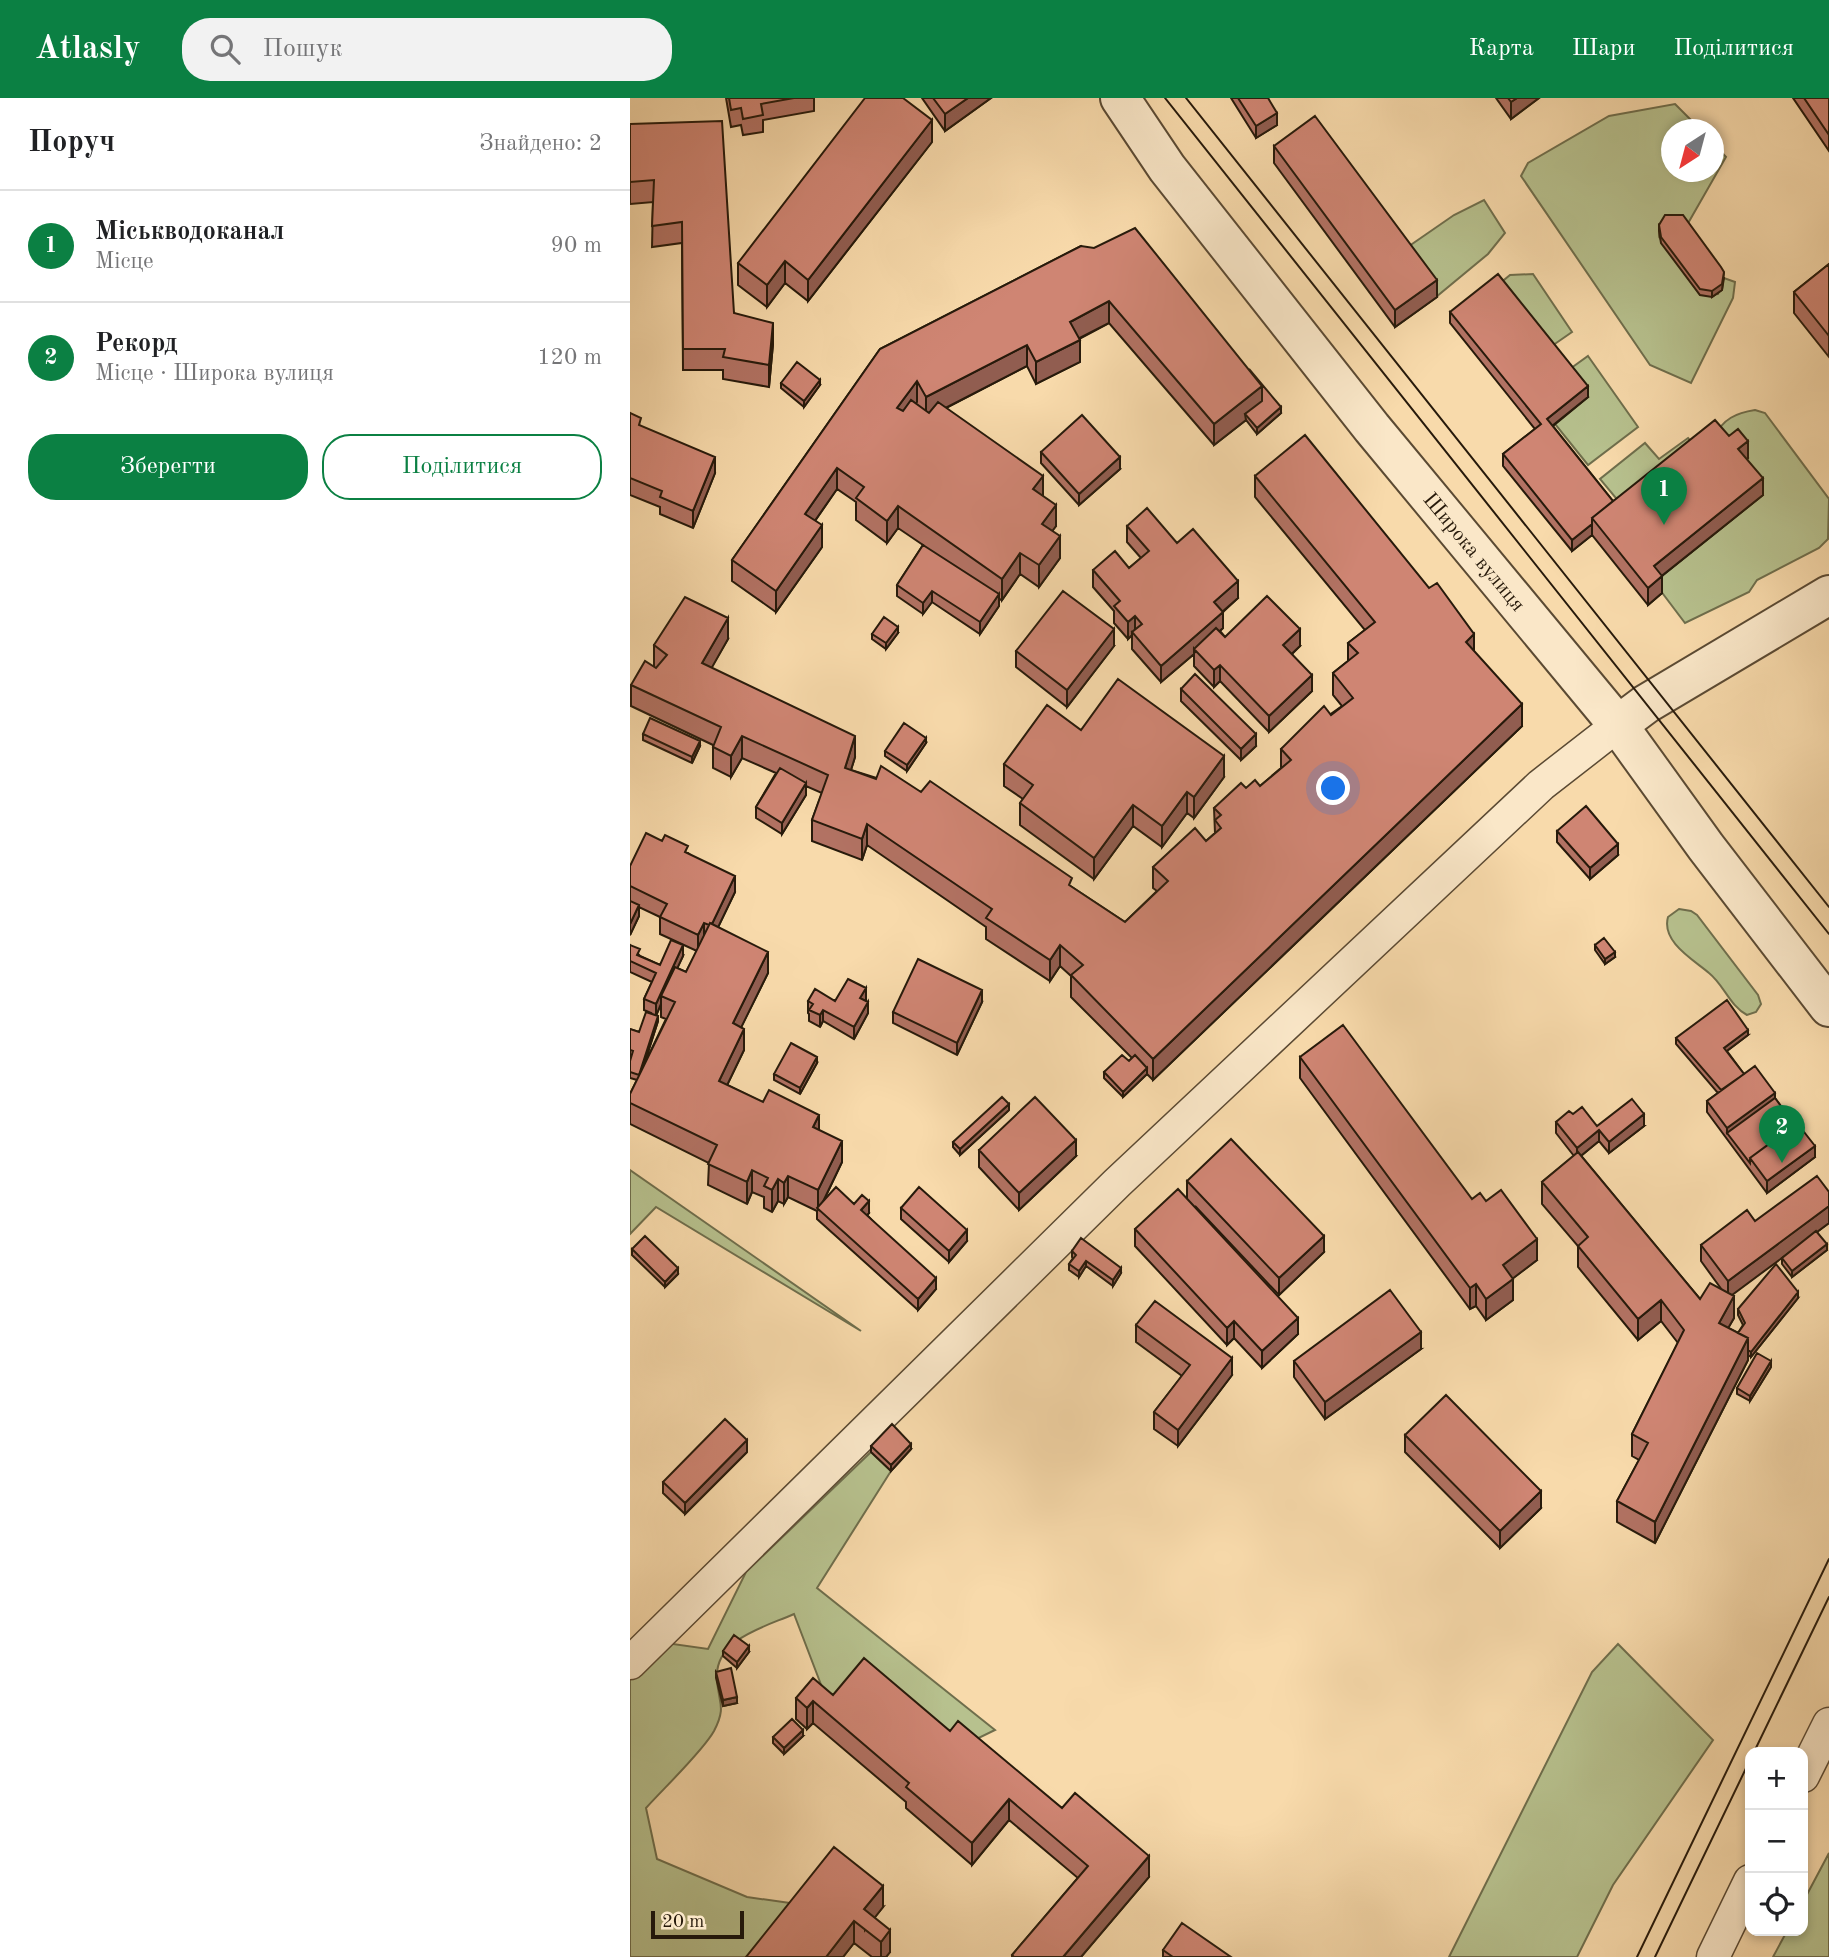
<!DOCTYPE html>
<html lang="uk">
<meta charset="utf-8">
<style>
:root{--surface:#fff;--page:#f2f2f2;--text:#202124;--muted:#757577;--line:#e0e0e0;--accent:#0b8043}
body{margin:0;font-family:"Old Standard TT",serif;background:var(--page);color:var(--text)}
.controls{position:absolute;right:21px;bottom:21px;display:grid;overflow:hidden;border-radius:14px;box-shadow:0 4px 10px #0003}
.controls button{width:63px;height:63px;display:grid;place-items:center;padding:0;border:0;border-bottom:2px solid var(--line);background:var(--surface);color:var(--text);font:35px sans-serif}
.compass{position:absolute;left:1031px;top:21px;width:63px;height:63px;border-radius:50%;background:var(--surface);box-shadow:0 4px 10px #0003;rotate:216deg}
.scale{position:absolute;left:21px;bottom:18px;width:93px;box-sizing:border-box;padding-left:7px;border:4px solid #271a0b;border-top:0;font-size:19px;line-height:24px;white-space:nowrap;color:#271a0b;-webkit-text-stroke:5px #fae7c8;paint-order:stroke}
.you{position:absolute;left:704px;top:691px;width:24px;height:24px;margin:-18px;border:5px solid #fff;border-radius:50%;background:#1a73e8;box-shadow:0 0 0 10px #1a73e833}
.badge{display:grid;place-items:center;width:46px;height:46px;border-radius:50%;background:var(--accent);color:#fff;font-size:23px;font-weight:700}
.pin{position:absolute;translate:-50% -58px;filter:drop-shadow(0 2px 4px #0008)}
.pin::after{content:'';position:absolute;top:37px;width:24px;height:21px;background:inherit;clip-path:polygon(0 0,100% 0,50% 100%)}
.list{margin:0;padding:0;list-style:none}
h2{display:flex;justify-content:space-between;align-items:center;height:91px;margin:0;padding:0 28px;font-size:30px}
h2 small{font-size:23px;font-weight:400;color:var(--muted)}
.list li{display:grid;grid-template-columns:46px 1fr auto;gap:21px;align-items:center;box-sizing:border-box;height:112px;padding:0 28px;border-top:2px solid var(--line)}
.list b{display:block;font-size:26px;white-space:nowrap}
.list p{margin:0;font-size:23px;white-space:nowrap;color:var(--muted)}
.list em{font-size:23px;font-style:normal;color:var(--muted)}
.actions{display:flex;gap:14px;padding:21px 28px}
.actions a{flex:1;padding:16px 0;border:2px solid var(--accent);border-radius:28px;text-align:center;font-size:24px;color:var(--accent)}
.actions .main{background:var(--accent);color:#fff}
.icon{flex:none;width:38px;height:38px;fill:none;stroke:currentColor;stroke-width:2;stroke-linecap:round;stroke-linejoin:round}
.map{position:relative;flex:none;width:1199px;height:1859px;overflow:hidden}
header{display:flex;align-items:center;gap:42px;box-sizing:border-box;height:98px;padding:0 35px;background:var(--accent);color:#fff}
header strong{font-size:33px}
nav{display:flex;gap:38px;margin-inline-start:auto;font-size:24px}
.search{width:490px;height:63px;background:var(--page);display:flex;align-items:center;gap:18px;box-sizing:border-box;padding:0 24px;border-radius:28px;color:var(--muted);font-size:26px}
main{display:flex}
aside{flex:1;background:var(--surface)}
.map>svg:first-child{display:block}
.green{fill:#b7c18e;stroke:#6f6e4c;stroke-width:2}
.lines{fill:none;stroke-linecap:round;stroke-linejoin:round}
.minor-casing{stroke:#5b4a33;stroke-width:35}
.tertiary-casing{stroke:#5b4a33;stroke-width:42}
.minor{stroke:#fae7c8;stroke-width:32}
.tertiary{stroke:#fae7c8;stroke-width:38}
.tram{stroke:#271a0b;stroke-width:2}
.wall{fill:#b27263;stroke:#271a0b;stroke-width:2;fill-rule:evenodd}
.shaded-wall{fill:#915d50;stroke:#271a0b;stroke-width:2}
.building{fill:#cf8573;stroke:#271a0b;stroke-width:2}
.labels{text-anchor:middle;stroke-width:5;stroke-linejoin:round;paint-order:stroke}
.street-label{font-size:21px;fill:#271a0b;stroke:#fae7c8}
</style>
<header>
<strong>Atlasly</strong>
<div class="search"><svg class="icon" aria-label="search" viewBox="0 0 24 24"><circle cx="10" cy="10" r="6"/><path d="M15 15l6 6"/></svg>Пошук</div>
<nav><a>Карта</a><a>Шари</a><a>Поділитися</a></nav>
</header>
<main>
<aside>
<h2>Поруч<small>Знайдено: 2</small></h2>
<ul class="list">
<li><span class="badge">1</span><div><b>Міськводоканал</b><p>Місце</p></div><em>90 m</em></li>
<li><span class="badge">2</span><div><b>Рекорд</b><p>Місце · Широка вулиця</p></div><em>120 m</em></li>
</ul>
<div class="actions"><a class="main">Зберегти</a><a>Поділитися</a></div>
</aside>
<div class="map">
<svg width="1199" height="1859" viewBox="0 0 1199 1859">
<rect width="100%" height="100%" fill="#f8daab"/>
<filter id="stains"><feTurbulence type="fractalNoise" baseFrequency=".00286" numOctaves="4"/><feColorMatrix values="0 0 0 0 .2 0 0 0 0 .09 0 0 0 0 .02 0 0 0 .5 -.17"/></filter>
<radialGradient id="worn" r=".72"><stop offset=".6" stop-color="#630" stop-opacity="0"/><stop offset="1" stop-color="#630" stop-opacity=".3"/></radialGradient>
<path class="green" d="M1045,6L1070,31L1042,32V74H1084V46L1096,59L1057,127L1029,133V139L1070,197L1088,196L1094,180L1105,184L1103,200L1061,285L1020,267L891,78L898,65L979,18Z
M854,102L875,135L858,156L806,199L772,153L824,117Z
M903,176L942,234L919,250L868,187L880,177Z
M958,258L1008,329L958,367L925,326L937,273Z
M1125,312L1135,315L1199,401L1198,441L1189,450L1127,482L1119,494L1055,525L1024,484L1132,397L1085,338C1093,321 1106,315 1125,312Z
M1058,340L1068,352L995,411L970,381L1015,345L1029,361Z
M1049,811L1061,813L1067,817L1128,897L1131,906L1126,914L1117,917C1100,908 1094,887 1079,875C1064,862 1031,844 1038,819Z
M0,1072L231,1233L26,1109L0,1136Z
M241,1354L261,1373L187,1490L365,1632L320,1654L203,1618L164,1516C135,1529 84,1541 87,1581C88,1605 97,1608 84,1633C73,1653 33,1691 16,1710L27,1761L117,1799L174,1807L133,1859H0V1580L36,1545L78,1551L116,1474Z
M988,1546L1083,1642L983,1787L947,1859H819L962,1574Z
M1199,1755V1859H1143L1157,1833H1173V1804Z"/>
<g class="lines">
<g class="minor-casing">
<path id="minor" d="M0,1565L487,1085L911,687L988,627
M1173,1678L1199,1626
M1083,1859L1120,1783"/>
</g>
<g class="tertiary-casing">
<g id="tertiary">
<path id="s1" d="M490,0L537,70L742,330L988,627L1076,749L1199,909"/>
<path d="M988,627L1016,606L1199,497"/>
</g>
</g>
<use href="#minor" class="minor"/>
<use href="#tertiary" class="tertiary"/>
<path class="tram" d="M535,0L1199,836
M556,0L1199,809
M1124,1654L1199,1499
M1007,1859L1199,1461
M1025,1859L1120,1662"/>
</g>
<path class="wall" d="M96,0H184V13L133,22V34L113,37L111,27L101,29Z
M292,0H361L315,33Z
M601,0H638L647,27L626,40Z
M866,0H909L881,21Z
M1163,0H1199V53Z
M0,26L104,215L143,246L139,289L93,281V272H53L52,145L22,149L23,104L0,106Z
M302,44L178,203L155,185L137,209L108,187V165Z
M644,48L807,199L765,229L644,65Z
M1029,127L1094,180L1092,192L1082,199L1070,197L1031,145L1029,133Z
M451,148L651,315L627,336L616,322L584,347L479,225L449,241L450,264L406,286L397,268L316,310L413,398L426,428L422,433L430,460L409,489L390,476L372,502L369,501V508L350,536L302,504L293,516L267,498V487L293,447L268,430L257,445L226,422V404L207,391L185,423L192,449L146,514L102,483V462L250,251Z
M1199,166V259L1164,215V194Z
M820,214L958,299L923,328L983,403L1099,338L1118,360L1117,361L1133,397L1032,478V495L1018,507L962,437L942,453L873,368V356L905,331L820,225Z
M151,285L190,287L174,309L151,290Z
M0,315L11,329L85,375L63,430L30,416V409L0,397Z
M411,354L490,371L449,407L411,365Z
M625,378L844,554L892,628L523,982L517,976L493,999L474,980V974L499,963L502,960L441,899V878L430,868L420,883L356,841V829L237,747L232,762L182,743V722L192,695L176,688V697L152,736L126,720V709L146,675L112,660L101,679L83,670V647L1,608V587L24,568V547L98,541L81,570L225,659L221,672L291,694L442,789L495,824L527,793L523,790V769L576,743L585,735L584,710L616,690L630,688L651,670V651L712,608L703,597V575L718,563V545L735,532L625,399Z
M497,428L547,445L608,500L593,514V530L590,533L595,539L670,548L662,556L682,593L639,634L590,583L584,589L564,568V556L531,584L502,551V537L498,541L484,525V513L463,489V472L499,470L511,460L497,444Z
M268,535L256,551L242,541V536Z
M484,548L437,609L386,569V553Z
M551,591L626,648L611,662L551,603Z
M451,632L594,679L564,720L557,715L532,749L503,728L464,781L390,727V705L393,701L374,688V666Z
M13,636L70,648L62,665L13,642Z
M296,645L277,673L255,658V653Z
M927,733L988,757L960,781L927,744Z
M58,755L105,794L88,829L138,875L111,929L114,952L97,987L189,1032L212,1064L193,1104L224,1106L239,1115L237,1117L306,1191L288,1212L187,1121V1113L158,1099L154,1106L148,1103L142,1114L134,1110V1099L122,1094L117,1106L78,1087L79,1065L0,1026V996L7,982L0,980V963L2,958H0V931L9,934L21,915L14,912V901L22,884L0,874V847L10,858L30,867L53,858L47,870L56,874L67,853L30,836V819L9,809V818L0,837V768ZM31,906V919L36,921L13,969L28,923L26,917Z
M965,847L985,859L975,866L965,852Z
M236,901L238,915L224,941L193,923L190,929L179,923V916L178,915V903Z
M352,904L327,957L263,925V914Z
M1118,937L1097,953L1114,976L1145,1000L1185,1059L1137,1095L1077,1014V1003L1088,995L1046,946V940Z
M670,959L842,1101L856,1103L907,1162L883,1180V1202L856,1222L846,1208L840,1211L670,980Z
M187,965L170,996L144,982V976Z
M379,1012L330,1057L323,1049V1044Z
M943,1016L967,1028H1014L979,1055L969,1043L951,1058L1070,1201L1092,1192L1071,1163V1147L1125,1123L1199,1125L1187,1134L1197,1152L1162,1179L1152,1166V1160L1159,1154L1101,1197L1104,1220L1098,1230L1108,1235L1113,1227L1108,1217V1211L1168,1200L1121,1259L1118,1257V1262L1025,1445L987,1424V1403L1009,1362L1002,1358V1336L1048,1245L1031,1223L1008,1242L948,1169V1148L912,1106V1084L944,1058L926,1035V1024Z
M349,1052L446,1058L389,1112L349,1069Z
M557,1083L694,1154L649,1197L565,1108L668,1236L632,1270L604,1240L597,1247L505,1148V1131L557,1100Z
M271,1110L337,1143L319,1164L271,1121Z
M2,1151L48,1176L35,1189L2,1157Z
M442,1153L491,1175L483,1188L456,1168L449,1179L439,1172V1166L443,1160L442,1159Z
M506,1227L602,1277L548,1348L524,1331V1314L552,1278L506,1244Z
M791,1251L695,1321L664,1279V1263Z
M1141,1269L1120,1303L1107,1296V1290Z
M775,1337L911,1410L870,1450L775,1354Z
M241,1348L281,1351L261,1373L241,1354Z
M117,1354L55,1416L33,1395V1384Z
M93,1553L119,1554L107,1570L93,1558Z
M86,1574L107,1605L93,1608L86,1580Z
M203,1597L320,1633L432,1710L519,1779L451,1859H382V1857L448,1780L379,1722L342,1767L276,1710V1704L183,1625L177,1631L166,1621V1600Z
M173,1638L154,1656L143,1645V1639Z
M253,1809L244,1820L260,1854L256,1859H242L224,1845L213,1859H116Z
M533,1852L601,1859H533Z"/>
<path class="shaded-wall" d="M338,0H361L315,33V16Z
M887,0H909L881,21V4Z
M647,15V27L626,40V28Z
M302,22V44L178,203V182Z
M155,163V185L137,209V187Z
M1094,174L1092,192L1082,199V193Z
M807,182V199L765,229V212Z
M479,203V225L440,245V224Z
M143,225V246L139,289V267Z
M450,242V264L406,286V264Z
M397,247V268L296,320V299Z
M190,282V287L174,309V303Z
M287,283V304L267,331V310Z
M632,288V309L615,316L616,322L584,347V326Z
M958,288V299L917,332V321Z
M651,309V315L627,336V330Z
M1118,343V360L1108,367V351Z
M85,359V375L63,430V413Z
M490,359V371L449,407V396Z
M207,370V391L175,437V416Z
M413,378V400L403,391Z
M1133,380V397L1024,484V468Z
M426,407V428L412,447V426Z
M268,408V430L257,445V423Z
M962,426V437L942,453V442Z
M192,427V449L146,514V493Z
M430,438V460L409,489V467Z
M390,455V476L372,502V481Z
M1032,478V495L1018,507V490Z
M608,483V500L584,521V504Z
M302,493V504L293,516V505Z
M369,496V508L350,536V524Z
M593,514V530L566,554L564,551V556L531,584V568Z
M505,518V535L502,534V537L498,541V524Z
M98,520V541L72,587V565Z
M268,529V535L256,551V545Z
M484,531V548L437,609V592Z
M670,531V548L653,564V547Z
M844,536V557L836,544Z
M590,567V583L584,589V572Z
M682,577V593L639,634V618Z
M892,606V628L523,982V961Z
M626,636V648L611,662V651Z
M112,638V660L101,679V658Z
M225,638V659L215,691V670Z
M296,640V645L277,673V667Z
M70,643V648L62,665V659Z
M594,658V679L564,720V699Z
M176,685V697L152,736V725Z
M557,694V715L532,749V728Z
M503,707V728L464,781V760Z
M237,726V747L232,762V741Z
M988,746V757L960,781V770Z
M105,778V794L81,844V828Z
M9,807V818L0,837V826Z
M74,825V841L68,854V837Z
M53,847V858L34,899L31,898V906L26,918V906Z
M430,847V868L420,883V862Z
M138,854V875L103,946V925Z
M985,854V859L975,866V861Z
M236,890V901L230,911V900Z
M352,892V904L327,957V945Z
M238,904V915L224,941V929Z
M193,912V923L190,929V917Z
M28,918V923L9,983V977Z
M114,931V952L89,1004V983Z
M1118,932V937L1094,955V950Z
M187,959V965L170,996V990Z
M517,970V976L493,999V994Z
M1145,995V1006L1097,1035V1030Z
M379,1006V1012L330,1057V1051Z
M1014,1016V1028L979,1055V1044Z
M189,1017V1038L183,1029Z
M969,1032V1043L947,1061V1050Z
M446,1042V1058L389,1112V1095Z
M212,1043V1064L189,1112L188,1111V1092Z
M1185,1048V1059L1137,1095V1083Z
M122,1072V1094L117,1106V1084Z
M158,1078V1099L154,1106V1085Z
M148,1081V1103L142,1114V1092Z
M239,1103V1115L231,1124V1112Z
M1199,1108V1125L1098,1200V1183Z
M337,1132V1143L319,1164V1153Z
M694,1138V1154L649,1197V1180Z
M907,1141V1162L873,1188V1167Z
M1197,1146V1152L1162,1179V1173Z
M456,1163V1168L449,1179V1173Z
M48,1170V1176L35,1189V1184Z
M491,1170V1175L483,1188V1182Z
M306,1180V1191L288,1212V1201Z
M883,1181V1202L856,1222V1201Z
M846,1186V1208L840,1211V1190Z
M1168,1194V1200L1121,1259V1254Z
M1104,1198V1220L1089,1246V1225Z
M1031,1202V1223L1008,1242V1221Z
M668,1220V1236L632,1270V1253Z
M604,1223V1240L597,1247V1230Z
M791,1234V1251L695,1321V1304Z
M1118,1240V1262L1025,1445V1424Z
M602,1260V1277L548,1348V1332Z
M1141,1263V1269L1120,1303V1298Z
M117,1342V1354L55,1416V1405Z
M281,1346V1351L261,1373V1367Z
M911,1393V1410L870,1450V1433Z
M119,1548V1554L107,1570V1564Z
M107,1599V1605L93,1608V1602Z
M183,1603V1625L177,1631V1610Z
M173,1632V1638L154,1656V1650Z
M379,1701V1722L342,1767V1745Z
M519,1758V1779L451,1859H433Z
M253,1788V1809L235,1832L234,1811Z
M224,1823V1845L213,1859H196Z
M260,1832V1854L256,1859H251V1844Z"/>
<path class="building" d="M99,0H164L131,6L133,17L113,21L111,10L101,12Z
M235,0H273L302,22L178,182L155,163L137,187L108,165Z
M303,0H338L315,16Z
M608,0H638L647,15L626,28Z
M878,0H887L881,4Z
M1174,0H1199V37Z
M685,18L807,182L765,212L644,48Z
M92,23L104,215L143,225L139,267L93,259L95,251H53L52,124L22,128L24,82L0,84V26Z
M1035,117H1053L1091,169L1094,174L1092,186L1082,193L1070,191L1031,139L1029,127Z
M505,130L632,288L584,326L479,203L440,224L450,242L406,264L397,247L296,299L287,283L267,310L273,313L281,302L299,315L308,304L413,378L403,391L426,407L412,426L430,438L409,467L390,455L372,481L268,408L257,423L226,400L234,389L207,370L175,416L192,427L146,493L102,462L250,251L451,148L464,150Z
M1199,166V238L1164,194Z
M868,176L958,288L917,321L983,403L962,420V426L942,442L873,356L911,326L820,214Z
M167,264L190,282L174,303L151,285Z
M619,271L651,309L627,330L615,316L632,303V288Z
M0,315L11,320L9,327L85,359L63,413L30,399L32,393L0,380Z
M452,317L490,359L449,396L411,354Z
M1085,322L1099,338L1108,331L1118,343L1108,351L1133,380L1024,468L1032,478L1018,490L962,420Z
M675,337L799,490L807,485L844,536L836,544L892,606L523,961L441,877L453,867L430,847L420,862L356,820L362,811L237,726L232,741L182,722L198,677L112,638L101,658L83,649L91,629L1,587L15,563L26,570L37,557L24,547L55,499L98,520L72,565L225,638L215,670L246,681L251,668L291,694L300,683L442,780L439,787L495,824L538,783L523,769L565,730L576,743L591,730L585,722L591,717L584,710L611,685L616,690L625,682L630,688L661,662L651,651L694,608L701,617L723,600L703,575L728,555L718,545L745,524L625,378Z
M517,410L547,445L563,431L608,483L584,504L593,514L531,568L502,534L512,526L505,518L498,524L484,508L490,503L463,472L485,453L499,470L519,453L497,428Z
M293,447L369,496L350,524L302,493L293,505L267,487Z
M433,493L484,531L437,592L386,553Z
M637,498L670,531L653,547L682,577L639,618L590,567L584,572L564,551L586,530L595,539Z
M254,519L268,529L256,545L242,536Z
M565,576L626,636L611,651L551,591Z
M488,581L594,658L564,699L557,694L532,728L503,707L464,760L390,705L403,687L374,666L417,607L451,632Z
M20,620L70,643L62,659L13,636Z
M274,625L296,640L277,667L255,653Z
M150,670L176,685L152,725L126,709Z
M956,708L988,746L960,770L927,733Z
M16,735L32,743L35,737L58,748L55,754L105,778L82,826L80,825L79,827L74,825L68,837L30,819L37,806L0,788V768Z
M0,803L9,807L0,826Z
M80,825L138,854L103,925L114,931L89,983L133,1004L139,992L189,1017L183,1029L212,1043L188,1092L158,1078L154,1085L148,1081L142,1092L134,1088L138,1080L122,1072L117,1084L78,1066L87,1047L0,1005V996L45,904L31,898L45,869L56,874Z
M974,840L985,854L975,861L965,847Z
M41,842L53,847L26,906L14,901L26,875L0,863V847L10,851L7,857L30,867Z
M288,861L352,892L327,945L263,914Z
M218,881L236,890L230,900L238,904L224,929L193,912L190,917L179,912L183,906L178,903L185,891L205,903Z
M1097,902L1118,932L1094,950L1114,976L1091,992L1046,940Z
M16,914L28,918L9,977L0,974V963L3,953L0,952V931L9,934Z
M713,927L842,1101L850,1095L856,1103L871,1092L907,1141L873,1167L883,1181L856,1201L846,1186L840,1190L670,959Z
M161,945L187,959L170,990L144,976Z
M492,957L499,963L505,957L517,970L493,994L474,974Z
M1125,968L1145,995L1097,1030L1077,1003Z
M372,999L379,1006L330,1051L323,1044Z
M405,999L446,1042L389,1095L349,1052Z
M1145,1000L1165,1027L1120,1060V1065L1097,1035Z
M1002,1001L1014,1016L979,1044L969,1032L947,1050L926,1024L939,1013L943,1016L952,1009L967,1028Z
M1167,1025L1185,1048L1137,1083L1120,1060Z
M601,1041L694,1138L649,1180L557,1083Z
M948,1054L1070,1201L1080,1185L1104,1198L1089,1225L1118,1240L1025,1424L987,1403L1018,1345L1002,1336L1054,1232L1031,1202L1008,1221L948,1148L958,1139L912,1084Z
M1187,1078L1199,1094V1108L1098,1183L1071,1147L1117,1112L1125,1123Z
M206,1089L224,1106L232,1097L239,1103L231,1112L306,1180L288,1201L187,1110Z
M289,1089L337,1132L319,1153L271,1110Z
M548,1091L668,1220L632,1253L604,1223L597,1230L505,1131Z
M1186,1133L1197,1146L1162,1173L1152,1160Z
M15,1138L48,1170L35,1184L2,1151Z
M451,1140L491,1170L483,1182L456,1163L449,1173L439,1166L446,1157L442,1153Z
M1146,1166L1168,1194L1121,1254L1118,1252V1240L1108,1235L1115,1225L1108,1211Z
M760,1192L791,1234L695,1304L664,1263Z
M525,1203L602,1260L548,1332L524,1314L560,1267L506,1227Z
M1127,1255L1141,1263L1120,1298L1107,1290Z
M816,1297L911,1393L870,1433L775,1337Z
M95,1321L117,1342L55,1405L33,1384Z
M262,1326L281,1346L261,1367L241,1348Z
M104,1537L119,1548L107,1564L93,1553Z
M234,1560L320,1633L328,1623L432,1710L445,1695L519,1758L433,1859H384L382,1857L458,1768L379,1701L342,1745L276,1689L279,1685L183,1603L177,1610L166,1600L183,1580L203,1597Z
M101,1570L107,1599L93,1602L86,1574Z
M162,1621L173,1632L154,1650L143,1639Z
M204,1749L253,1788L234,1811L260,1832L251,1844L224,1823L196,1859H116Z
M552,1825L601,1859H543L533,1852Z"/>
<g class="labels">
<g class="street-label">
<text dy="7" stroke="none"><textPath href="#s1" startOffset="576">Широка вулиця</textPath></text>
</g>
</g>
<rect width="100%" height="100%" filter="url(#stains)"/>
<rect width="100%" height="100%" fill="url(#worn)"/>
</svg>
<div class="controls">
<button>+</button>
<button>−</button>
<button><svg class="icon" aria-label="locate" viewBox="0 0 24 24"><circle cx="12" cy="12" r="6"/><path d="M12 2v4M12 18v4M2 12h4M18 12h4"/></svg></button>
</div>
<svg class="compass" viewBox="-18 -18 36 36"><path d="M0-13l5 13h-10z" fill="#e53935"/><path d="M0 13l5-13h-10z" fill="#757577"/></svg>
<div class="scale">20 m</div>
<div class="you"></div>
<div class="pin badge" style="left:1034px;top:427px">1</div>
<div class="pin badge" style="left:1152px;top:1065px">2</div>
</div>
</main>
